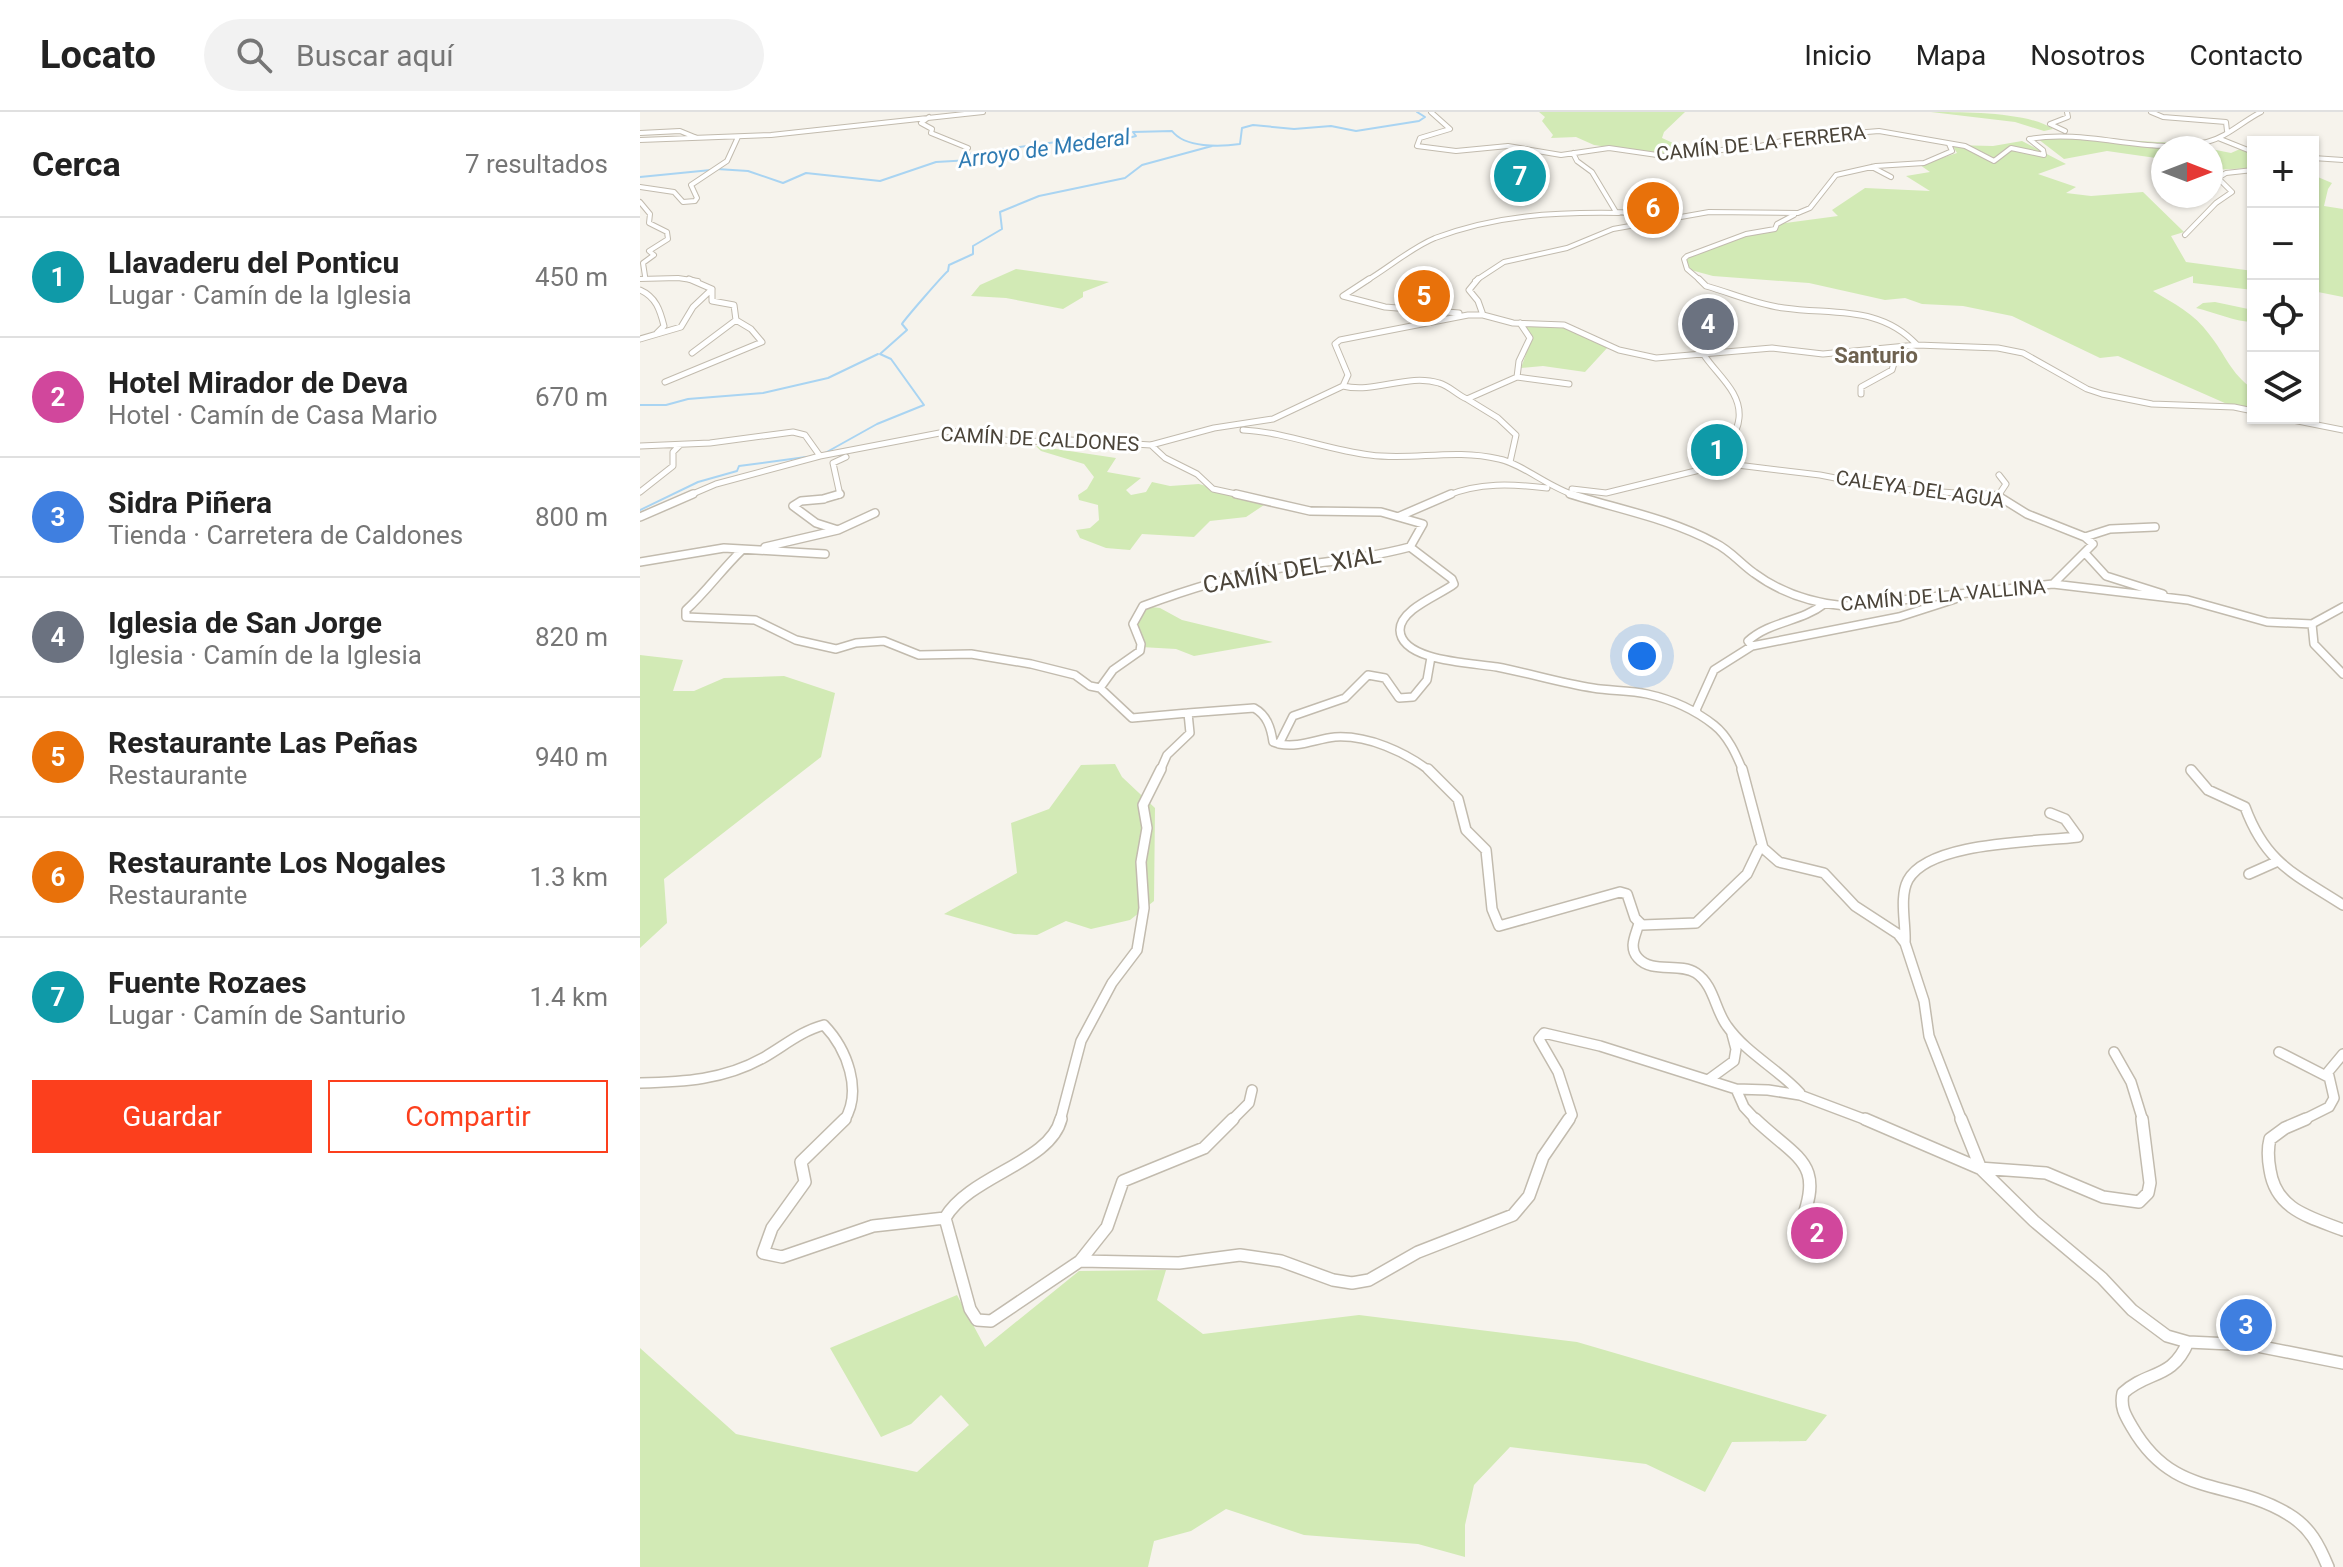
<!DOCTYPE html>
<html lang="es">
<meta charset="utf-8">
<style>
:root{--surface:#fff;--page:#f2f2f2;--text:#222;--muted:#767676;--line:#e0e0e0;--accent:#fc3f1d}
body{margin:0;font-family:Roboto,sans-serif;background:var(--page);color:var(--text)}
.controls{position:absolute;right:24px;top:24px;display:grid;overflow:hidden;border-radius:0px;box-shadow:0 2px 6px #0004}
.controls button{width:72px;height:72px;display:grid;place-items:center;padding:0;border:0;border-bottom:2px solid var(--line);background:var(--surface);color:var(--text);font:40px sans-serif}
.compass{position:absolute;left:1511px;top:24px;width:72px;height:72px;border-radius:50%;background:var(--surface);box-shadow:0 2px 6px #0004;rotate:90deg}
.you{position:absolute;left:1002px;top:544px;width:28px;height:28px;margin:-20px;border:6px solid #fff;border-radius:50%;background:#1a73e8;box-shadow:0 0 0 12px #1a73e833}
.badge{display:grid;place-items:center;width:52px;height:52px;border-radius:50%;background:var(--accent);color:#fff;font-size:26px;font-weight:700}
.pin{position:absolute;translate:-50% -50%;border:4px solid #fff;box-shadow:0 2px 8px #0006}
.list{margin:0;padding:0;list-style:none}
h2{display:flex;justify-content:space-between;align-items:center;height:104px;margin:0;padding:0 32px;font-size:34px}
h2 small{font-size:26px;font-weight:400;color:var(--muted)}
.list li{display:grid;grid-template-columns:52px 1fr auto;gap:24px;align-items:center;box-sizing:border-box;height:120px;padding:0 32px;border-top:2px solid var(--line)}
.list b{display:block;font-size:30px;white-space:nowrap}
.list p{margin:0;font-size:26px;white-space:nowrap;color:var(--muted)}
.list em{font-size:26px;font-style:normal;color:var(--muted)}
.actions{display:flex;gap:16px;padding:24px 32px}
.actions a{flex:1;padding:18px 0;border:2px solid var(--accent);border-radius:0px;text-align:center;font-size:28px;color:var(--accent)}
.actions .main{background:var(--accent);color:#fff}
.icon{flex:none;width:44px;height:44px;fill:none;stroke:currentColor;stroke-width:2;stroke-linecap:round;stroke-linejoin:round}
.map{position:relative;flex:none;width:1703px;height:1455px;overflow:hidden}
header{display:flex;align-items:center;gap:48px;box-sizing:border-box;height:112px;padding:0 40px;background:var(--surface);border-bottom:2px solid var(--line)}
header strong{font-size:38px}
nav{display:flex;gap:44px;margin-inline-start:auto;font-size:28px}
.search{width:560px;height:72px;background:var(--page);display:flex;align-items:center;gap:20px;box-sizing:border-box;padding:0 28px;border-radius:44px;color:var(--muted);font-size:30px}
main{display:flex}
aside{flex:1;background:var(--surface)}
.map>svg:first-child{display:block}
.green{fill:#d2eab5}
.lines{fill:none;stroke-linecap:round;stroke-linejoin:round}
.stream{stroke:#a9d4f2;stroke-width:2}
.minor-far4-casing{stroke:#c2bbae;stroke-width:6}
.minor-far3-casing{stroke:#c2bbae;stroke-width:7}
.minor-far2-casing{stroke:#c2bbae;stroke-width:10}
.minor-far1-casing{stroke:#c2bbae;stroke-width:12}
.minor-casing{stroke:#c2bbae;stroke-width:14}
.minor-far4{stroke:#fff;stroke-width:4}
.minor-far3{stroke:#fff;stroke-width:5}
.minor-far2{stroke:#fff;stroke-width:7}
.minor-far1{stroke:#fff;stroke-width:9}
.minor{stroke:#fff;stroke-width:11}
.labels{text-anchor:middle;stroke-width:6;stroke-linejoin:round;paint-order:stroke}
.far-street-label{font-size:20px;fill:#4b4439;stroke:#fff}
.far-water-label{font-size:22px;font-style:italic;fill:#2e7ab2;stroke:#fff}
.far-neighbourhood-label{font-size:22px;font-weight:bold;fill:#6e6250;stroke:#fff}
.street-label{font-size:24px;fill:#4b4439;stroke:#fff}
</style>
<header>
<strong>Locato</strong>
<div class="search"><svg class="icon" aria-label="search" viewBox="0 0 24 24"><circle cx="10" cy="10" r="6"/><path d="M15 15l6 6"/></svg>Buscar aquí</div>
<nav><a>Inicio</a><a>Mapa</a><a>Nosotros</a><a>Contacto</a></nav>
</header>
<main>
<aside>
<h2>Cerca<small>7 resultados</small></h2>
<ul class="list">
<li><span class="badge" style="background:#0f9aa8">1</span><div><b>Llavaderu del Ponticu</b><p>Lugar · Camín de la Iglesia</p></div><em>450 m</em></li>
<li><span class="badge" style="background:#d1479c">2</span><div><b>Hotel Mirador de Deva</b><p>Hotel · Camín de Casa Mario</p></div><em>670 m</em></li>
<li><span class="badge" style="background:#3f7fe0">3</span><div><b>Sidra Piñera</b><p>Tienda · Carretera de Caldones</p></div><em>800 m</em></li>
<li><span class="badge" style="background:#6b7280">4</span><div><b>Iglesia de San Jorge</b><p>Iglesia · Camín de la Iglesia</p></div><em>820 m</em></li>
<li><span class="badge" style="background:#e8710a">5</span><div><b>Restaurante Las Peñas</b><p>Restaurante</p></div><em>940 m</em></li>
<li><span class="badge" style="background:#e8710a">6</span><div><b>Restaurante Los Nogales</b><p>Restaurante</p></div><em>1.3 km</em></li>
<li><span class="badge" style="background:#0f9aa8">7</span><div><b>Fuente Rozaes</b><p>Lugar · Camín de Santurio</p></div><em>1.4 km</em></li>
</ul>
<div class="actions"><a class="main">Guardar</a><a>Compartir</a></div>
</aside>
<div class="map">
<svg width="1703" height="1455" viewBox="0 0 1703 1455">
<rect width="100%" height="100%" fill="#f6f3ec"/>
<path class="green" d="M899,0H1045L1024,20L1022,26L1055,41L1024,43L954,33L936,25L911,26L913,23L902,9L905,5Z
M1291,0C1324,0 1389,0 1413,17L1404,19L1375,10Z
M1413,24L1569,33V36H1523V47L1467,39L1424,47L1398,27Z
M1382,29L1426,52L1398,62L1436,75L1426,81L1451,84L1503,80L1544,120L1531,124L1546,150L1613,159V178L1553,171V164L1513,179C1533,191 1555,202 1569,222C1586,243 1590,261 1613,277V299L1587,292L1478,244L1460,246L1372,204L1323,194L1282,192L1265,186L1245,188L1169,171L1073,164L1047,157L1044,147L1047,144L1106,122L1137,117L1138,112L1198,104L1192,98L1225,76L1290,79L1266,64L1290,60L1280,53L1317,41L1312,33L1353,34Z
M1571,37L1591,41L1600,37L1613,42V56L1571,58Z
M1673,63L1692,71L1688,77L1684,94L1703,97V185L1673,179Z
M376,157L469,170L443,180V185L423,197L366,186L331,184L340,173Z
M1575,190L1613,198V210C1596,210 1574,200 1556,196L1563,191Z
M892,212L930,216L968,235L945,260L903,254L881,256L892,225L885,214Z
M396,334L476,346L467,360L501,366L486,378L491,383L506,380L512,370L530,374L559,372L627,391L606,405L570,409L554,425L502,422L490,438L466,436L440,426L436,418L450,416L459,408L458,393L439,388L438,383L447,377L454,365L444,352L401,339Z
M503,494L520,496L542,508L633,530L554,544L536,537L501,535L494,507Z
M0,543L43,548L33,579H54L84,566L144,564L195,581L181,645L24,767L27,811L0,836Z
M475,652L482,665L515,696L514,789L490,808L451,817L426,809L397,823L374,822L304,802L377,761L371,711L409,697L441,653Z
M526,1158L517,1188L563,1222L719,1203L937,1230L1187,1303L1166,1329L1092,1330L1065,1380L1006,1352L870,1335L834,1373L825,1413V1445L778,1432L664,1423L586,1397L551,1419L514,1429L508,1455H0V1236L96,1322L277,1360L329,1313L301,1283L271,1312L241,1325L190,1236L317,1183L345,1235L439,1159Z"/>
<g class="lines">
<path class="stream" d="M77,57L108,59L143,71L166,61L240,69L296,50L331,48L333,45L329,42L453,25L484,27L496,24L493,20L532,19C545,36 580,35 600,32L602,16L613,13L654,17L691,14L716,19L779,9L785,5L777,0
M0,65L71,58
M0,293H26L48,287L123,281L188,266L238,242
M185,341L237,312L284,293L251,247L240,242L267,218L262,212C264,208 303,163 308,159L309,153L333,142V134L362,117L360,100L399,84L485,66L502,53L572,34
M0,398L58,370L97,359L99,354L166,345"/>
<g class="minor-far4-casing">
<path id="minor-far4" d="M791,0L810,17L780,26L777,34L816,39L868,34L921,43L969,36L1024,44L1120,34L1154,26L1239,19L1325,34L1354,49L1371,36L1404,43L1403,38L1389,27C1449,16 1508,44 1567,30C1587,25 1603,9 1621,0
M1511,0L1523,5L1586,10L1587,19
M289,5L281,11L292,17L291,21L328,36
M1425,19L1410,12L1428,5L1427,0
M0,21L40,19L57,26
M1578,26L1613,40
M0,28L131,23L343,0
M933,41L937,49L952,60L976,100L1035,103
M1673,46L1703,48
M1232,55L1251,65
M0,75L34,80L43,90L55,89L57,86L51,73L87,49L98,25
M0,90L10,102L9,111L27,120L28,127L9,139L14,143L3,151L5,164
M1545,123L1576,91L1592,80L1578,66L1586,61L1613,58
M0,167L38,166L58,169
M726,169C748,156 771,136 795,126C857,103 914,100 979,101
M835,169L864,150L927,136L973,117L1069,100L1158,101L1170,96L1196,63L1236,54L1284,51L1312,39L1309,32
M1061,169L1047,157L1044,147L1047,144L1106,122L1135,117L1137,112L1154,103"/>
</g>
<g class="minor-far3-casing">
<path id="minor-far3" d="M729,167L703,184L745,195L819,201
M838,167L829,178L838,189L843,203
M1059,167L1066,174C1091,181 1118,193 1144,196C1193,203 1240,193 1277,233
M0,178C16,185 20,198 24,214L17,221
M0,227L41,215L53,195L72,177L49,167
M52,241L96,208
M877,265L879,249L890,226L880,211
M877,265L929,272
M25,270L122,230L111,217L96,208L94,193L72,189V177
M703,274C735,282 767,261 799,271C810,274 817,283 827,287
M1221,282V275L1252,258L1259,235
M1642,306L1703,318
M603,318C646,320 687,338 730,343C772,349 813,336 859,347C883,352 909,376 937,384
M511,333L525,346L557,362L573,377L605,384
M0,334L70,331L153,320L165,323L180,344L310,319L377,330L430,328L511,333L574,316L633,307L703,274L708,263L695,232L700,228L828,203H843L873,211L924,213L979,238L1016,246L1132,236L1183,242L1277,233L1358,236L1383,241L1447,277L1462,282L1512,292L1594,295L1613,299
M870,350L876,323L858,306L827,287L877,265
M1081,351L1180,363L1246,376L1358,384
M932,377L966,381L1080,353C1083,336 1098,323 1099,306C1102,275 1067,257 1057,230
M0,380L33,354V340L39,334
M48,384L76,372L180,344
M195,384L200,383L193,351L206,345
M806,384C839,370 873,372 907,376
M1358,384L1366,372L1359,363"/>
</g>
<g class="minor-far2-casing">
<path id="minor-far2" d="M596,382L670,399L741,400L783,412L770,435L812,467L814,472C800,483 760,497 760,518C761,550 835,551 857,555C889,561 920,571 953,576C971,579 990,578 1007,582C1030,587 1055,598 1074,613C1088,624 1096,642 1103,659
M930,382C978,397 1031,407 1075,431C1090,438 1101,452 1114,461C1141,481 1172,491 1205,494L1413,472L1548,488L1627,510L1672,512
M1333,382L1358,384L1387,402L1445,425L1453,432L1413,472
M183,387L200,382
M184,387L161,389L153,394L176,411L198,418L235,401
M760,404L811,382
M0,405L53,382
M1445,425L1470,417L1515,415
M125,435L198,418
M102,438C82,457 67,479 46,498V505L115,508L156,528L196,537L216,531L244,529L279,543L331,542L391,552L435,563L450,574L460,576
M1445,441L1466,464L1523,482
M0,450L84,436L185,442
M1703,495L1672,512L1674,532L1703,562
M1112,534L1108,529C1130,509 1161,510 1184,492
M548,601L492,606L460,576L473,558L500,539L501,532L493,512L503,494C546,478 589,464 635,457C680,450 725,447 770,435
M1058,602L1056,598L1074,558L1112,534L1259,505L1315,487
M639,632C659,636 676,627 695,625C728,623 765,640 790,659
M520,659L527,643L550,621L548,601L614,596C627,603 631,616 633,630L639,632L653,604L705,586L728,563L745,566L759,586L773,585L787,568L791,545"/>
</g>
<g class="minor-far1-casing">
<path id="minor-far1" d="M788,657L818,687L826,718L846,738L852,797L859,814L980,780L987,782L995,806L1002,813L1056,811L1107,762L1119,737L1123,736
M1102,657L1123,736L1139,750L1184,761L1215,794L1258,822L1265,831L1284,889L1289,924L1322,1009
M1551,658L1568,678L1605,695C1626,752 1655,762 1703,793
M1609,762L1636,750
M999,811C996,823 988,835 998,846C1012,862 1039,850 1056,861C1074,873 1075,898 1087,914C1106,941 1138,957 1160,981
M1265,830C1266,812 1259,785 1268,768C1289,729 1398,730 1438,725L1425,707L1410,701
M1474,940L1491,970L1503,1009
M1639,940L1688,965
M1068,968L1094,949L1096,937L1092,922
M0,971C43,970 84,968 123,946C144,934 161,919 184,913C207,937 223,979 204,1009
M1096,977L1104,995L1117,1009
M420,1009L441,929L472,871L497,838L504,796L501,750L507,716L503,693L521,657
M591,1009L609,991L612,978
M928,1009L932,1003L918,960L899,927L904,921L960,934L1096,977L1128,978L1160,983L1229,1009
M1661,1009L1689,995L1694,986L1688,960L1703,942"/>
</g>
<g class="minor-casing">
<path id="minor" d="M205,1007L161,1050L165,1070L132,1116L123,1141L142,1145L233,1114L305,1106L330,1197L337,1208L351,1209L440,1149L539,1151L600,1143L641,1149L693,1168L712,1171L729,1168L778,1140L873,1103L889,1084L903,1045L929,1007
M1115,1007C1159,1049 1187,1050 1158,1118
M1225,1007L1339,1056L1406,1061L1463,1085L1499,1090L1508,1081L1510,1071L1502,1007
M1321,1007L1341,1057L1394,1109L1462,1166L1492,1198L1527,1224L1548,1230L1612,1233L1703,1251
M1666,1007L1645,1016L1630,1027C1627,1038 1628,1047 1630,1058C1636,1098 1670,1105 1703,1118
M305,1106C330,1063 410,1051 421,1007
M440,1149L467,1115L483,1069L564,1036L593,1007
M1548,1230C1532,1268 1508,1258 1483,1281C1480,1295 1485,1303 1492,1315C1534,1388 1589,1366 1648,1402C1670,1415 1679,1433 1688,1455"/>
</g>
<use href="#minor-far4" class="minor-far4"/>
<use href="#minor-far3" class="minor-far3"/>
<use href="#minor-far2" class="minor-far2"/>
<use href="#minor-far1" class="minor-far1"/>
<use href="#minor" class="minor"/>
</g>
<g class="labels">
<g class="far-street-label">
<text transform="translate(1121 31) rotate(-6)" y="7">CAMÍN DE LA FERRERA</text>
<text transform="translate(400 327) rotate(3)" y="7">CAMÍN DE CALDONES</text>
<text transform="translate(1280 377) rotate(8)" y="7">CALEYA DEL AGUA</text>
<text transform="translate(1303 483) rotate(-5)" y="7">CAMÍN DE LA VALLINA</text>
</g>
<g class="far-water-label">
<text transform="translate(404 36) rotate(-8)" y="8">Arroyo de Mederal</text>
</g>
<g class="far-neighbourhood-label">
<text x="1236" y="251">Santurio</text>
</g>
<g class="street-label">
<text transform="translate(652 458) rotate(-10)" y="8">CAMÍN DEL XIAL</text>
</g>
</g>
</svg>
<div class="controls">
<button>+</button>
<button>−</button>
<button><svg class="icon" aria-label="locate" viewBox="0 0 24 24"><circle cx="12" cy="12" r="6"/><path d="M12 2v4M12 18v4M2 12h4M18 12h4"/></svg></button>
<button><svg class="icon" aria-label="layers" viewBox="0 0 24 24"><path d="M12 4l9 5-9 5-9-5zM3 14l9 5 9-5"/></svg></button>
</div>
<svg class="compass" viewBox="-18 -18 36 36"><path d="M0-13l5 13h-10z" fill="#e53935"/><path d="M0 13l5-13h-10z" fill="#767676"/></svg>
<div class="you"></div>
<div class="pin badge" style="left:1077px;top:338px;background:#0f9aa8">1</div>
<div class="pin badge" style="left:1177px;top:1121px;background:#d1479c">2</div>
<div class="pin badge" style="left:1606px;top:1213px;background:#3f7fe0">3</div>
<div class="pin badge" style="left:1068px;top:212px;background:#6b7280">4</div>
<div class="pin badge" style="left:784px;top:184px;background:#e8710a">5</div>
<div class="pin badge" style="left:1013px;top:96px;background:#e8710a">6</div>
<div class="pin badge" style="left:880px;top:64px;background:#0f9aa8">7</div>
</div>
</main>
